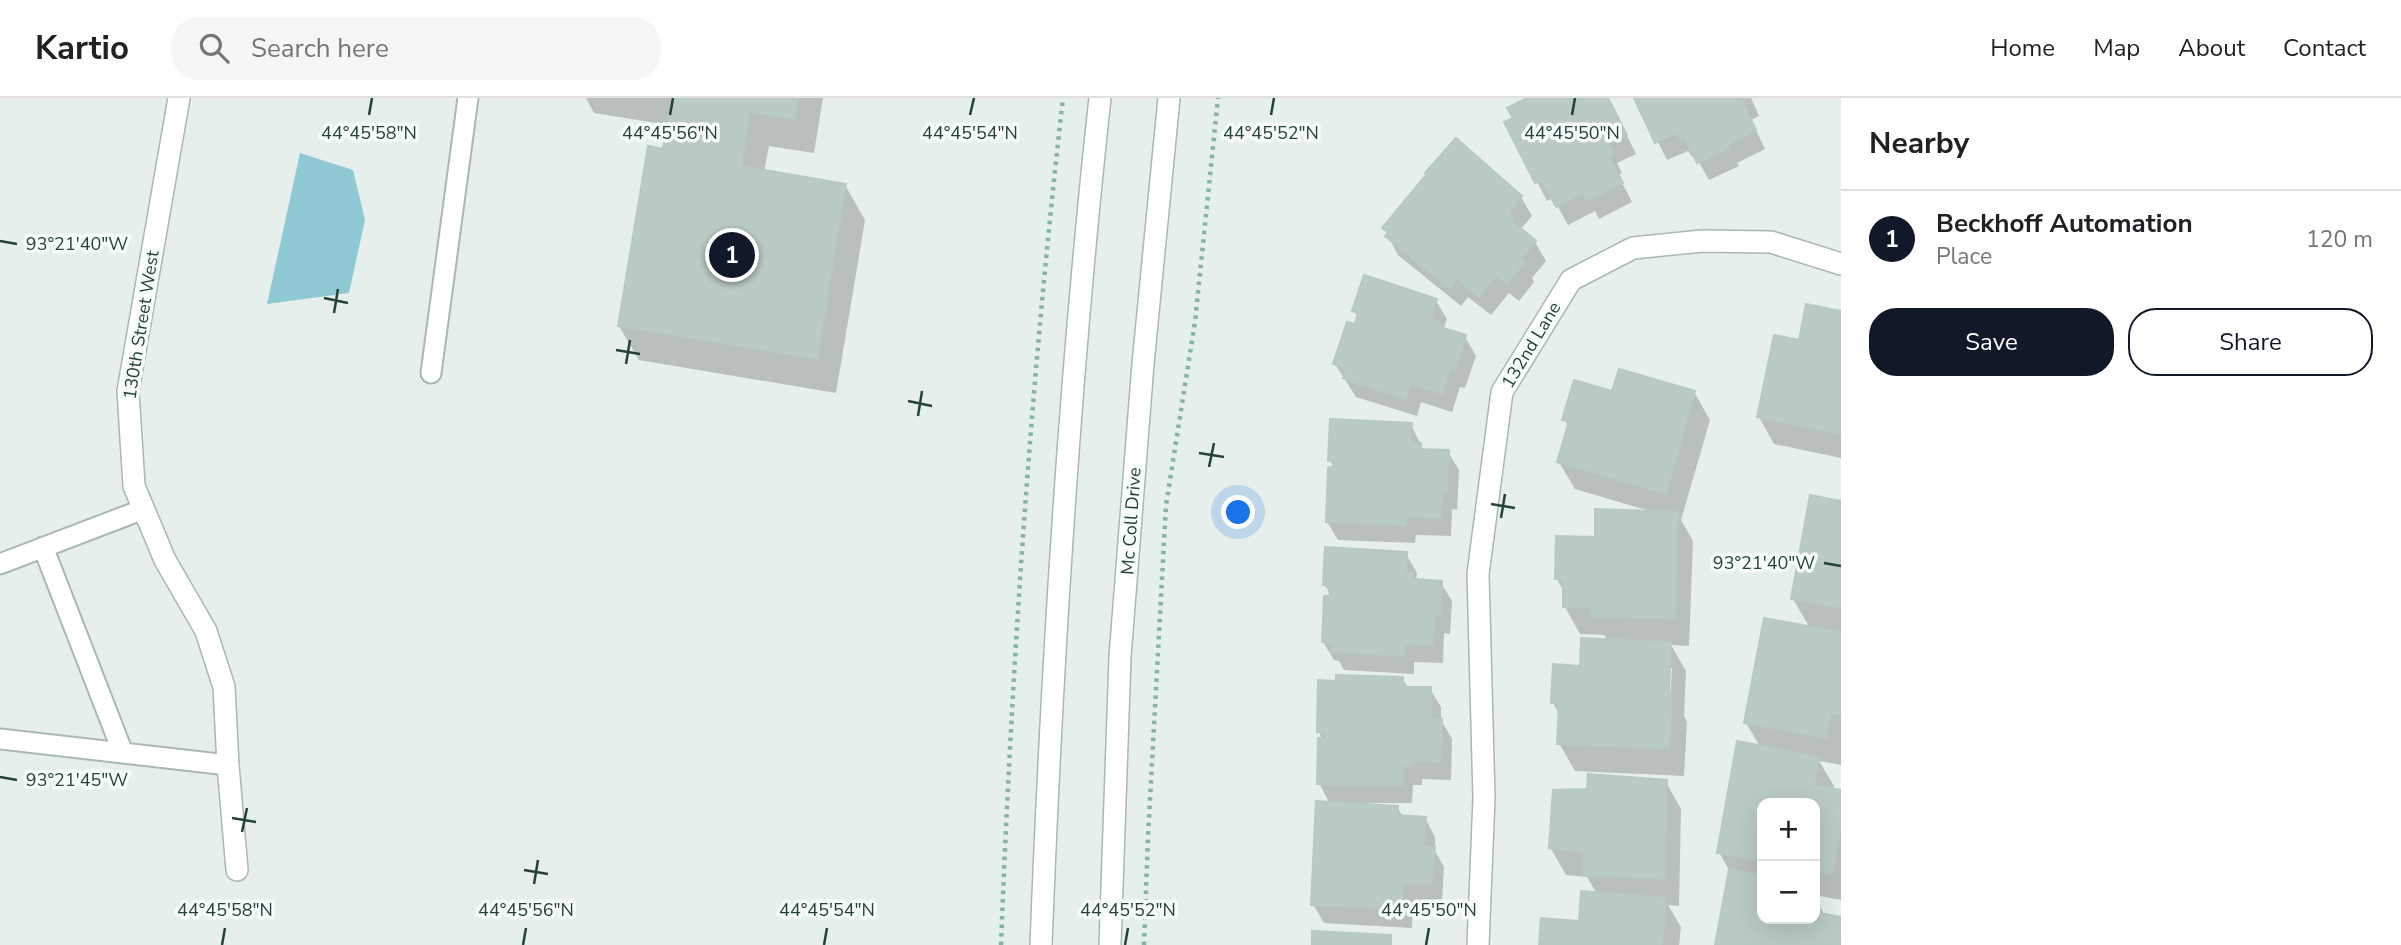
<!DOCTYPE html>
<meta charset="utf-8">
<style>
:root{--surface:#fff;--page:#f6f6f6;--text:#202124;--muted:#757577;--line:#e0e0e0;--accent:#111827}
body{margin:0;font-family:"Nunito Sans",sans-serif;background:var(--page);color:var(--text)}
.controls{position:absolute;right:21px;bottom:21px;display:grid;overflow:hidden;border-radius:14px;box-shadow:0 7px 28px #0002}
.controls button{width:63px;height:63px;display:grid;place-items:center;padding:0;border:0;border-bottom:2px solid var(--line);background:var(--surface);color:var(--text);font:35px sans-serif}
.you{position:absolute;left:1239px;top:415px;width:24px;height:24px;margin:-18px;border:5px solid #fff;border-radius:50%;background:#1a73e8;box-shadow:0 0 0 10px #1a73e833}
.badge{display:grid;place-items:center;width:46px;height:46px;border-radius:50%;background:var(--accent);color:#fff;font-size:23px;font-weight:700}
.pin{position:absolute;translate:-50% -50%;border:4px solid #fff;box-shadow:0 2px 7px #0006}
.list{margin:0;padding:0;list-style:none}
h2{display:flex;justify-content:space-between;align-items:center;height:91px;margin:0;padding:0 28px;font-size:30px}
h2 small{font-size:23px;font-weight:400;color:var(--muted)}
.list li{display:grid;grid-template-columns:46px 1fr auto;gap:21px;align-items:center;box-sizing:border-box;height:98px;padding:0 28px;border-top:2px solid var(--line)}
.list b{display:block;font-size:26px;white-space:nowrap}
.list p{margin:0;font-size:23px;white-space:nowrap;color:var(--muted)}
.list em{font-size:23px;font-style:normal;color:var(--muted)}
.actions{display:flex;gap:14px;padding:21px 28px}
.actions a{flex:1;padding:16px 0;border:2px solid var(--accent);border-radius:28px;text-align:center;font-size:24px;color:var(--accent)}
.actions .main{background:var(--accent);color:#fff}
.icon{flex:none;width:38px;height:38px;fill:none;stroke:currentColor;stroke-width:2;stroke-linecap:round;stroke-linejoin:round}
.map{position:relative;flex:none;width:1841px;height:847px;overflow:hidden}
header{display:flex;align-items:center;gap:42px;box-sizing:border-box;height:98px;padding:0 35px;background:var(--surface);border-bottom:2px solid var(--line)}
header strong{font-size:33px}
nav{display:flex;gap:38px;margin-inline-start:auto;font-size:24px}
.search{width:490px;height:63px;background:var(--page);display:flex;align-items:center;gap:18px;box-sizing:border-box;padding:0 24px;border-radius:28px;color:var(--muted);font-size:26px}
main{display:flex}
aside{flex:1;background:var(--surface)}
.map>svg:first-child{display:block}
.water{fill:#8ec9d4}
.shadow{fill:#0003;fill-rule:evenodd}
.building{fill:#bbcac4;stroke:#b8c9c2;stroke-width:2}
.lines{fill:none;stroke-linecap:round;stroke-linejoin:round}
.service-casing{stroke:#a8b8b2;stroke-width:23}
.minor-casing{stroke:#a8b8b2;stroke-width:24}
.secondary-casing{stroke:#a4bbb3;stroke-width:24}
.path{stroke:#86b3a5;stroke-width:4.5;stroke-dasharray:3.5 5;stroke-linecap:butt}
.service{stroke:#fff;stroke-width:19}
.minor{stroke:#fff;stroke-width:21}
.secondary{stroke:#fff;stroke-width:21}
.ticks{fill:none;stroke:#24423a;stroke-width:2.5}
.labels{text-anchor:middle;stroke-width:7;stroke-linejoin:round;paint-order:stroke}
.street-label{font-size:18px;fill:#24423a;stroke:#f7fbf9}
.ticks-label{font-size:18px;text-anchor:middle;fill:#24423a;stroke:#f7fbf9;stroke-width:7;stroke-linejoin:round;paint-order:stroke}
</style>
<header>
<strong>Kartio</strong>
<div class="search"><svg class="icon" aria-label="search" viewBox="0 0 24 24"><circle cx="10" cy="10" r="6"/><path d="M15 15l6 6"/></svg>Search here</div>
<nav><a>Home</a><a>Map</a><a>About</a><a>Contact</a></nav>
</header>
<main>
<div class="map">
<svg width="1841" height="847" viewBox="0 0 1841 847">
<rect width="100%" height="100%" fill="#e6efeb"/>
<path class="water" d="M300,55L353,72L365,122L349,195L267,206Z"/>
<path class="shadow" d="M586,0H823L814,55L769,48L764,74L845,87L865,122L836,295L639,262L619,228L665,53L669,27L594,15Z
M1531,0H1608L1636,56L1617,65L1622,75L1618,77L1632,104L1599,121L1595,113L1568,127L1553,100L1547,103L1507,25L1515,20Z
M1636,0H1751L1759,18L1751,22L1765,51L1737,65L1739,68L1709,82L1695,57L1692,59L1688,53L1667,62Z
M1433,86L1521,99L1532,118L1520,132L1535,144L1546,163L1532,180L1534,184L1519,203L1509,195L1491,217L1468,199L1461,208L1398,157L1384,130Z
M1436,203L1447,221L1443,232L1465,239L1476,258L1465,290L1460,289L1452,314L1421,304L1417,318L1356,299L1335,266L1356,228L1358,220L1354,213Z
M1841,214V360L1774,346L1759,319L1800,244Z
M1694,294L1710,322L1681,422L1693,443L1689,548L1671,547L1686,573L1684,618L1687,624L1684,678L1575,673L1559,645L1560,618L1553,605L1581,569L1608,543L1604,537L1580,536L1565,509V496L1557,481L1558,440L1596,441L1653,414L1575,391L1559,364L1569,329L1564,321L1614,295ZM1668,570H1672L1670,603H1666Z
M1411,327L1424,353L1448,354L1459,372L1457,412L1452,411L1451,438L1416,437L1415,445L1338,442L1327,424L1334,370L1330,362Z
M1841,404V667L1819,663L1834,688L1833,692L1841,694V802L1815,797V705H1762V821H1815V798L1824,817L1841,820V847H1717L1730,774L1719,754L1761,650L1746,625L1810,530L1793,501Z
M1406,456L1417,475L1416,483L1441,485L1452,503L1450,536L1444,535L1443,565L1414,564V576L1344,572L1339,563L1334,562L1323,544L1332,499L1325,487Z
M1402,580L1408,590L1430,591L1441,609V622L1452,641L1451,682L1422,681V687H1413L1412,705H1367V708L1397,709L1403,719L1425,720L1435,739V753L1444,769L1442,804L1413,803L1412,830L1324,825L1313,806L1330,706L1319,685L1323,642L1318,633Z
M1666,684L1681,711L1679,808L1668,807L1681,829L1679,847H1540L1581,825L1597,796L1587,779L1566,777L1550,749L1588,693Z"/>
<path class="building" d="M672,0H798L795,21L750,14L741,68L846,86L817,261L618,228L648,48L663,51Z
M1527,0H1608L1627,37L1608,46L1613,55L1609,58L1623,85L1587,103L1583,95L1556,109L1542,82L1535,85L1504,24L1513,20L1507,10Z
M1634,0H1747L1742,3L1756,32L1728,46L1730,49L1697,65L1684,39L1680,41L1676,35L1655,45Z
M1456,40L1522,98L1508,115L1514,120L1511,122L1536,143L1521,161L1525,164L1507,186L1497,177L1479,199L1457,181L1450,191L1385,138L1388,134L1382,130L1426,77L1430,81L1425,75Z
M1364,177L1437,201L1431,221L1441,224L1440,229L1466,237L1455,272L1450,271L1442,296L1411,286L1406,301L1343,280L1346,271L1333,266L1347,224L1355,226L1358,215L1352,213Z
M1806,206L1841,213V336L1757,319L1774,237L1799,242Z
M1619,271L1695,293L1666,396L1557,364L1569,323L1562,322L1574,282L1612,293Z
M1330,321L1412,325L1411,345H1421V351L1449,352L1447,393H1442L1441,420L1406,419V427L1326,424L1328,370L1334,368V363H1328Z
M1810,397L1841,403V510L1791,501Z
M1595,411L1678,414L1675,521L1592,518V510L1563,509V481H1555L1556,438L1595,439Z
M1325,449L1407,454L1406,474H1414L1413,481L1442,483L1440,518L1434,517L1433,547L1404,546V558L1332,554V545L1322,544L1324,498H1330L1329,488L1323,487Z
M1764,520L1841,534V617L1831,615L1826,640L1744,625Z
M1581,540L1671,544L1669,595H1672L1669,651L1557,646L1559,605H1551L1553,566L1580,568Z
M1336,577L1403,579V589H1431V620L1442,621L1441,664L1412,663V669L1403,668V687L1317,686L1318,640H1325V634H1317L1318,582L1336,583Z
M1737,643L1819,659L1814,687L1841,692V729L1832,777L1815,773V705H1762V763L1717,755Z
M1588,676L1667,682L1664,781L1584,777L1583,754L1549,750L1553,692L1587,691Z
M1316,703L1398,708L1397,717L1426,719L1424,748L1435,749L1432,786L1403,785L1402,811L1311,807Z
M1729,771L1762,777V821H1815V814L1841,819L1839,847H1715Z
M1581,793L1666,800L1662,847H1539L1541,820L1579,823Z
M1312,833L1391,837V847H1312Z"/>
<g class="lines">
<g class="service-casing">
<path id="service" d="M431,275L468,0
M43,449L123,655
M0,466L144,411
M0,641L228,667"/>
</g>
<g class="minor-casing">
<path id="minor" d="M179,0L128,293L134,388L165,462L206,533L224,589L228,667L237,772
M1478,847L1484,700L1478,476L1502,294L1571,182L1633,150L1702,143L1771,144L1841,166"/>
</g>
<g class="secondary-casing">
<path id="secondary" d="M1041,847C1052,564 1069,282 1100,0
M1110,847L1120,559L1143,266L1169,0"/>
</g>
<path class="path" d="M1001,847C1012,564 1031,281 1063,0
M1144,847L1148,739L1166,407L1195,224L1218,0"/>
<use href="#service" class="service"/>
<use href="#minor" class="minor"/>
<use href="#secondary" class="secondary"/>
</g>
<path class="ticks" d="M369,17L372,0M670,17L673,0M970,17L974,0M1271,17L1274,0M1572,17L1575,0M0,143L17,146M324,200L348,205M334,215L338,191M616,252L640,256M626,266L630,242M908,303L932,308M918,318L922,293M1199,355L1224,359M1209,369L1214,345M1491,406L1515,410M1501,420L1505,396M1824,465L1841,468M0,679L17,682M232,720L256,724M242,734L247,710M524,772L548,776M534,786L538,762M222,847L225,830M523,847L526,830M824,847L827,830M1125,847L1128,830M1426,847L1429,830"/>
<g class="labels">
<g class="street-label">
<text transform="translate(141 227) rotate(-81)" y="6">130th Street West</text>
<text transform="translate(1531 247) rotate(-59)" y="6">132nd Lane</text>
<text transform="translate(1131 423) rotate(-86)" y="6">Mc Coll Drive</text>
</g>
</g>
<g class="ticks-label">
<text x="670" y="41">44°45'56"N</text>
<text x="970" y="41">44°45'54"N</text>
<text x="1271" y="41">44°45'52"N</text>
<text x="369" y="41">44°45'58"N</text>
<text x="1572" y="41">44°45'50"N</text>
<text x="77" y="152">93°21'40"W</text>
<text x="1764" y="471">93°21'40"W</text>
<text x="77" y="688">93°21'45"W</text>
<text x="225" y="818">44°45'58"N</text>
<text x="526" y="818">44°45'56"N</text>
<text x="827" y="818">44°45'54"N</text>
<text x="1128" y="818">44°45'52"N</text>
<text x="1429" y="818">44°45'50"N</text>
</g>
</svg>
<div class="controls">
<button>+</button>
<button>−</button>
</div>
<div class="you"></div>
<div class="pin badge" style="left:732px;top:157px">1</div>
</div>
<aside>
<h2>Nearby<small></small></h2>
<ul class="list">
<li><span class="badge">1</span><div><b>Beckhoff Automation</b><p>Place</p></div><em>120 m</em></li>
</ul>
<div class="actions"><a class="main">Save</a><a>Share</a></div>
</aside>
</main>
